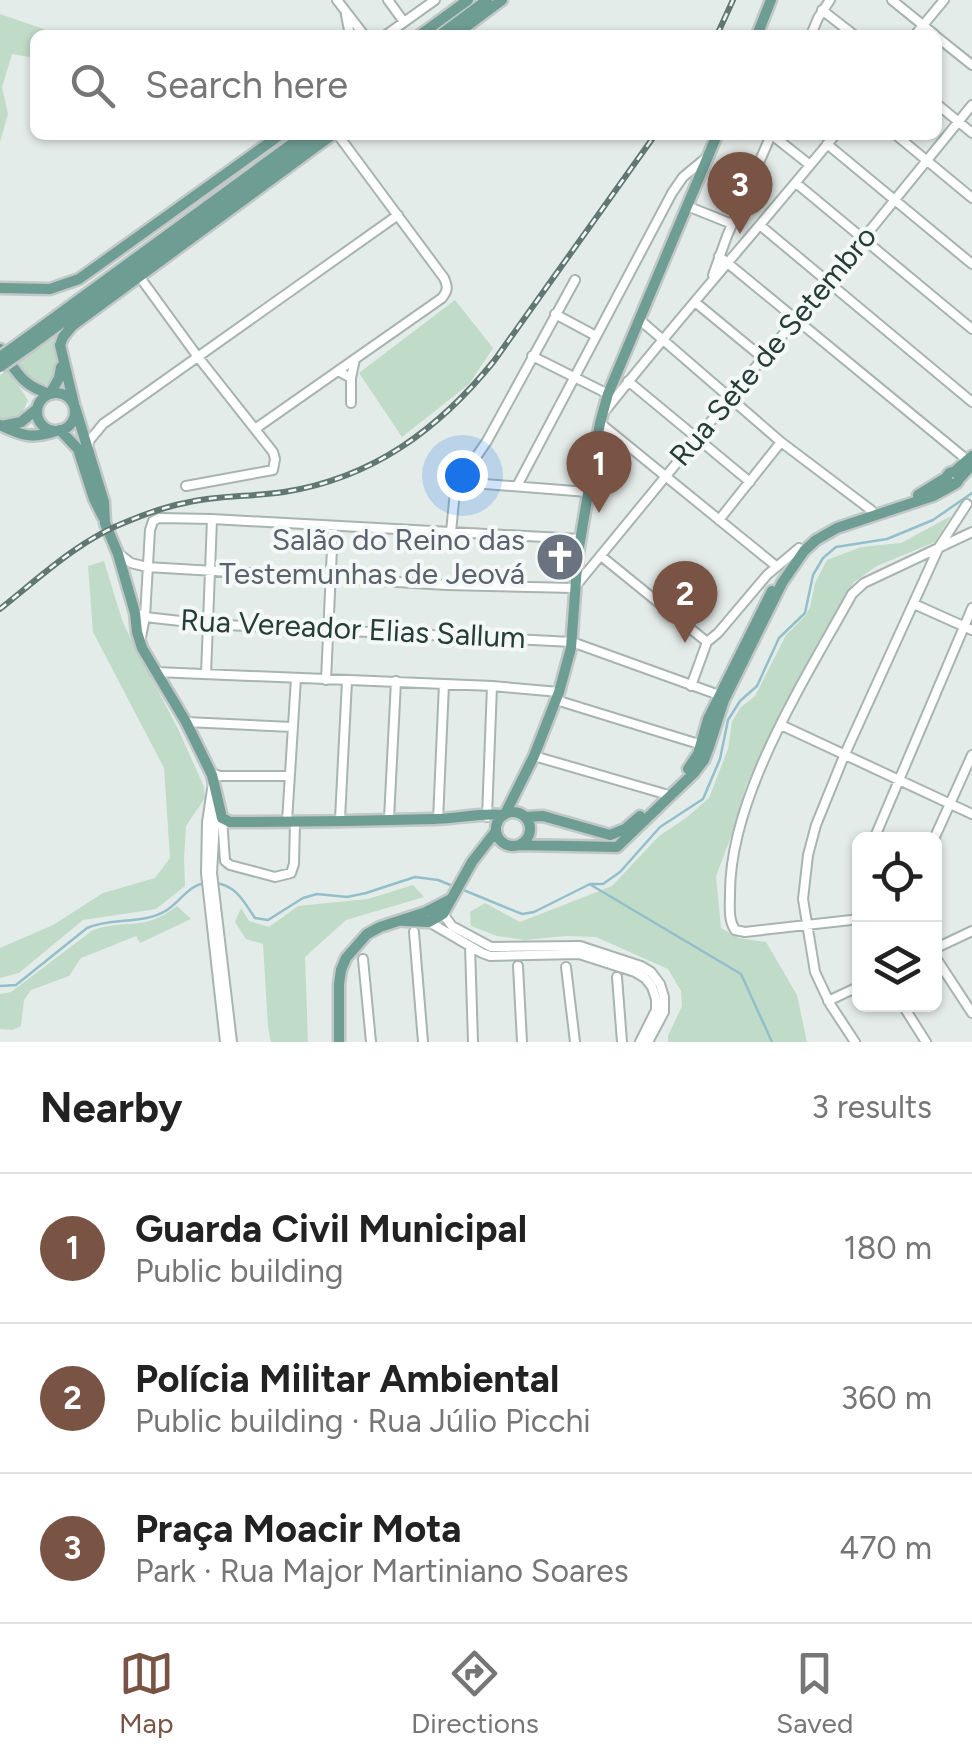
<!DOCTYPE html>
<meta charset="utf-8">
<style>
:root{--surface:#fff;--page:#f6f6f6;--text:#222;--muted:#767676;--line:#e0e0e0;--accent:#795343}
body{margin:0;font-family:Figtree,sans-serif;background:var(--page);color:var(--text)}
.controls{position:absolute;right:30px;bottom:30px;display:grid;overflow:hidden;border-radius:15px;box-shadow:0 2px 8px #0004}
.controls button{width:90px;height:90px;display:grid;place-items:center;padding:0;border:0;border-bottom:2px solid var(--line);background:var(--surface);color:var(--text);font:50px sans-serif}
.you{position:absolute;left:462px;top:475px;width:35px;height:35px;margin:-25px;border:8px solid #fff;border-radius:50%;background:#1a73e8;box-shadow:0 0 0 15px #1a73e833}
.badge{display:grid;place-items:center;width:65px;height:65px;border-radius:50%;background:var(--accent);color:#fff;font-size:32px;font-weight:700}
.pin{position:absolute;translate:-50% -82px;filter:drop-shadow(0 2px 5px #0008)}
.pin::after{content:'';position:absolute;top:52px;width:35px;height:30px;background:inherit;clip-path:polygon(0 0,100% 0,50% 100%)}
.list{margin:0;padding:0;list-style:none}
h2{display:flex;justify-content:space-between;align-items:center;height:130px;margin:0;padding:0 40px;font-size:42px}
h2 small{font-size:32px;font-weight:400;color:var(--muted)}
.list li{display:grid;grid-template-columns:65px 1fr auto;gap:30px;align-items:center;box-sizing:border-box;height:150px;padding:0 40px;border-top:2px solid var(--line)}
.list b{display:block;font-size:38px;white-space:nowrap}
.list p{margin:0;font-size:32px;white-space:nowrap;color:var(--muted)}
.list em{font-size:32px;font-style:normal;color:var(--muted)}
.icon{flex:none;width:55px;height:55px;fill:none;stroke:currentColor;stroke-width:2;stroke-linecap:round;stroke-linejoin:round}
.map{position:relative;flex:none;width:972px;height:1042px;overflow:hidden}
.search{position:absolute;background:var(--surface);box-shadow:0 2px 8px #0004;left:30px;right:30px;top:30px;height:110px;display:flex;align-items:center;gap:25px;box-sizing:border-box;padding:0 35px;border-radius:15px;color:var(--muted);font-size:38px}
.sheet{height:580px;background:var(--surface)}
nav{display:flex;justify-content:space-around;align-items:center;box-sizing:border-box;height:140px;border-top:2px solid var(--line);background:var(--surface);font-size:28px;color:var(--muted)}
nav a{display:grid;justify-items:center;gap:5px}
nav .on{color:var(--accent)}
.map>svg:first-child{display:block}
.green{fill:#c0dbc8}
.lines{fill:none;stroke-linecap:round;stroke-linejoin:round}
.stream{stroke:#93bfcb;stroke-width:2.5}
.minor-casing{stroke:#a7b4b0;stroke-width:12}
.major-casing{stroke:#c2c8c7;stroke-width:15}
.minor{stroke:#fff;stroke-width:8}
.major{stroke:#6e9d93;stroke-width:10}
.rail-casing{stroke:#607772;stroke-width:6}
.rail{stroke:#f4f9f7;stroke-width:2.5;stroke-dasharray:8;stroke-linecap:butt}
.major-bridge-casing{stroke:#c2c8c7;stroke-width:15;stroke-linecap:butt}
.major-bridge{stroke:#6e9d93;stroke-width:10}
.labels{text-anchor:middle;stroke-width:8;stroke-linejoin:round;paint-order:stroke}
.street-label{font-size:30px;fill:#253c37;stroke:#f4f9f7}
.worship-label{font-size:30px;fill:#5b616d;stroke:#f4f9f7;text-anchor:end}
</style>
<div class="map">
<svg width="972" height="1042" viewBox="0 0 972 1042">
<rect width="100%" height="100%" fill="#e4ece9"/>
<path class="green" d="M0,14L61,35H35V58L12,54L2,87L8,114L0,142Z
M455,300L493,348L469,384L402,437L359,373Z
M63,329L55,347L59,366L53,382C36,389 27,377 16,364Z
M8,370L28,400L22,414L6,421L0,418V375Z
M951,516L935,542L877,566L854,582L817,644L782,708L746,786L732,834L716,876L721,928L739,938L766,942L797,995L807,1042H668V1036L682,1006L681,991L668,969L596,937L565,936L525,940L497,936L471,926L470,912L485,903L520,922L612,886L659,836L686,818L709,798L728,749L732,722L740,708L755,696L786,635L806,615L810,607L815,583L827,560L861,547L901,543Z
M104,561L123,623L179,731L204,787L205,798L186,826L184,859L185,886L156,909L83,920L19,973L0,978V948L53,925L103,893L155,878L170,858L164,768L93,632L88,566Z
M413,885L424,897L346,920L305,957L308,1042H271L268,1027L263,944L246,939L235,922L241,908L249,921L269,927L298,906L368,899Z
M177,906L191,919L140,943L136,936L81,958L69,976L31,990L24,1000L21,1026L13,1030L0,1029V994L11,992L93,930C127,918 142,933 177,906Z"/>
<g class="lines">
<path class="stream" d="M215,883C236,885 244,902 255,918L268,920L303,898L317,894L347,897L366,893L415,877L438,880L453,886
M591,885L741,974L772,1042
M461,889L522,914L534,912L590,884H603L620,872L660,827L703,799L720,759L728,720L740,701L757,686L779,638L805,613L813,575L823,558L836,547L887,539L933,520L972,493
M0,986L16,985L87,928C112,917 144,925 167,910C181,901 189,884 207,883"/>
<g class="minor-casing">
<path id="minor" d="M337,0L364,35
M388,0L404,22
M892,0L935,35
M822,10L854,35
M346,15L350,35
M386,35L435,0
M811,35L818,18L830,0
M915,35L944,0
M937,37L972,65
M937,104L972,133
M772,135L810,165
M896,135L972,198
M827,144L972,264
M796,183L972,329
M687,206L732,224
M761,226L972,402
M719,256L966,459
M713,275L727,236L771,135
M139,276L198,357L273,452L275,459L273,470L186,486
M695,302L763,358
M555,314L596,336
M640,320L781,442L871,510
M532,356L608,394
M338,371L351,378L355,359
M628,381L750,482
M351,403V378
M605,411C679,317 759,228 835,135
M600,423L776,566
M255,429L442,298C448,290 448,287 444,278L338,135
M88,448L89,441L103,424L398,215
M459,482L588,492
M517,486L672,193L683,177L706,158
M719,520L781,442
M451,532L455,491L459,482L487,441L575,280
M119,554L131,563L147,567L447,585L574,588L763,358L828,282L972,105
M601,556L707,642L718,633L767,575L799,548
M914,604L972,630
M135,613L145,617L207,624L572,642L719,695
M141,637L145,617L150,530L153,521L159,518L212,519L580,539
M156,672L492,686L559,692
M206,674L212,519
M326,680L333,526
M691,686L707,642
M556,700L702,745
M186,722L292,727
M781,725L972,814
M534,756L665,794
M211,773L220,776H290
M213,783L207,822L206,873L225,1042
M216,803L212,873L232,1042
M487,817L492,686
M222,818L225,861L230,865L275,877L291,873L294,864L295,822
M340,819L347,681
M389,819L396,681
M438,820L444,684
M287,822L296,678
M874,839L972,608
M934,839L972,755
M443,914L452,926L491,947L580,946L641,966L651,972L660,984L664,997V1012L648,1042
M860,919L745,932L735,930C728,919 730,907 730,893C730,795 806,678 852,594L864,583L972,532
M429,922L482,953L490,956L579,954L635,972L645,978L652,987L656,999V1010L640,1042
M414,932L423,1042
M470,946L473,1042
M934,949L972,931
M934,955L972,1013
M363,959L371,1042
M518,966L522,1042
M566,967L575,1042
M617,977L622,1042
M828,1001L860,986
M902,1004L926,1042
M855,1042L830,1004L815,972L803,899L808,855L816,825L844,756L939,547L967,504"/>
</g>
<g class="major-casing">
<path id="major" d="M420,35L468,0
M440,35L487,0
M455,35L502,0
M757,35L771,0
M0,288L50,289L79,279L280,135
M25,339L304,135
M30,346L318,135
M0,349C18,373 21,385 50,394L59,378L61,367
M37 412a19 19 0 1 1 38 0a19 19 0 1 1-38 0Z
M74,404L60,345L63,337L72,326L332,135
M75,407L104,502L105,523L118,554L135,613L137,632L142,648L186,722L212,775L222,818L230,822C298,822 366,821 434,819C458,819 480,812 504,815
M0,425C22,436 32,439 56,431
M2,426L21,422L37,409
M60,430L78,449L94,499L103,517
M947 478a6 6 0 1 1 12 0a6 6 0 1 1-12 0Z
M954,472L972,456
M960,478L972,465
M918,495L947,477
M688,769L698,754L708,719L772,591
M496 829a17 17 0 1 1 34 0a17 17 0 1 1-34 0Z
M505,814L534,756L559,692L571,648L578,553L600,423L608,394L717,135
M525,817L543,816L610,835L625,829L640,816
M519,845L617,847L694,773L704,760L709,747L724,700L782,583L804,551L816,540L837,528L933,496L955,484
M404,921L429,922L443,914L472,862L496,831
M339,1042V984L341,970L346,958L367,934L380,927L426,912L451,899"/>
</g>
<use href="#minor" class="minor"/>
<use href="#major" class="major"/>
<g class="rail-casing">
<path id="rail" d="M717,35L733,0
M0,609C39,578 79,540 126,522C145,514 165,507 185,503C217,495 251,497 284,492C373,478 439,429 494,361L655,135"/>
</g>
<use href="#rail" class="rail"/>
<g class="major-bridge-casing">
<path id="major-bridge" d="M0,357L25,339
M0,367L30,346"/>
</g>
<use href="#major-bridge" class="major-bridge"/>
</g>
<defs>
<g id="church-disc" transform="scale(2.5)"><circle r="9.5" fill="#6b7280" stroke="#f4f9f7"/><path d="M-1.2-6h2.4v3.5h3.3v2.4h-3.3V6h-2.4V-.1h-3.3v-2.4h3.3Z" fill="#fff"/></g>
</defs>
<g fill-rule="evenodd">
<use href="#church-disc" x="560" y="557"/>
</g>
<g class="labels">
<g class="street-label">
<text transform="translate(773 346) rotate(-50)" y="10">Rua Sete de Setembro</text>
<text transform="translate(353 629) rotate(3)" y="10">Rua Vereador Elias Sallum</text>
</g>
<g class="worship-label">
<text x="525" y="550">Salão do Reino das<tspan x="525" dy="34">Testemunhas de Jeová</tspan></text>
</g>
</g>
</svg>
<div class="controls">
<button><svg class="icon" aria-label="locate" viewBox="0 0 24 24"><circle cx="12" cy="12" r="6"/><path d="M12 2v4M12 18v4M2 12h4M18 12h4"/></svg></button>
<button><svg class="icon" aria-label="layers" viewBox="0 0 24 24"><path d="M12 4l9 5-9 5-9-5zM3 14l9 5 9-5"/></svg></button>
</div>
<div class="you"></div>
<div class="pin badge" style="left:599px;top:513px">1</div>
<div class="pin badge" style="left:685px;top:643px">2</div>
<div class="pin badge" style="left:740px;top:234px">3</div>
<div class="search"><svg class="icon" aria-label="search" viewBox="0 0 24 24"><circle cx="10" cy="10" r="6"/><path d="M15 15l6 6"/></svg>Search here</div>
</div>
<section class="sheet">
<h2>Nearby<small>3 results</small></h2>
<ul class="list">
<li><span class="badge">1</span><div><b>Guarda Civil Municipal</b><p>Public building</p></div><em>180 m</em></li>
<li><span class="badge">2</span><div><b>Polícia Militar Ambiental</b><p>Public building · Rua Júlio Picchi</p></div><em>360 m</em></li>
<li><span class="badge">3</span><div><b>Praça Moacir Mota</b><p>Park · Rua Major Martiniano Soares</p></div><em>470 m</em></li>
</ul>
</section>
<nav>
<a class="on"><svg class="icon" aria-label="map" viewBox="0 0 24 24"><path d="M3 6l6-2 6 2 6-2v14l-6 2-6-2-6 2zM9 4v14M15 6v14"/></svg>Map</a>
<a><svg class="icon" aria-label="directions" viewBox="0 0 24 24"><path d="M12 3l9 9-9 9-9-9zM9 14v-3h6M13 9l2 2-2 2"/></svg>Directions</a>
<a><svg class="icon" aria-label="saved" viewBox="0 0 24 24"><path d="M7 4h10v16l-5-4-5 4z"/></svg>Saved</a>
</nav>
